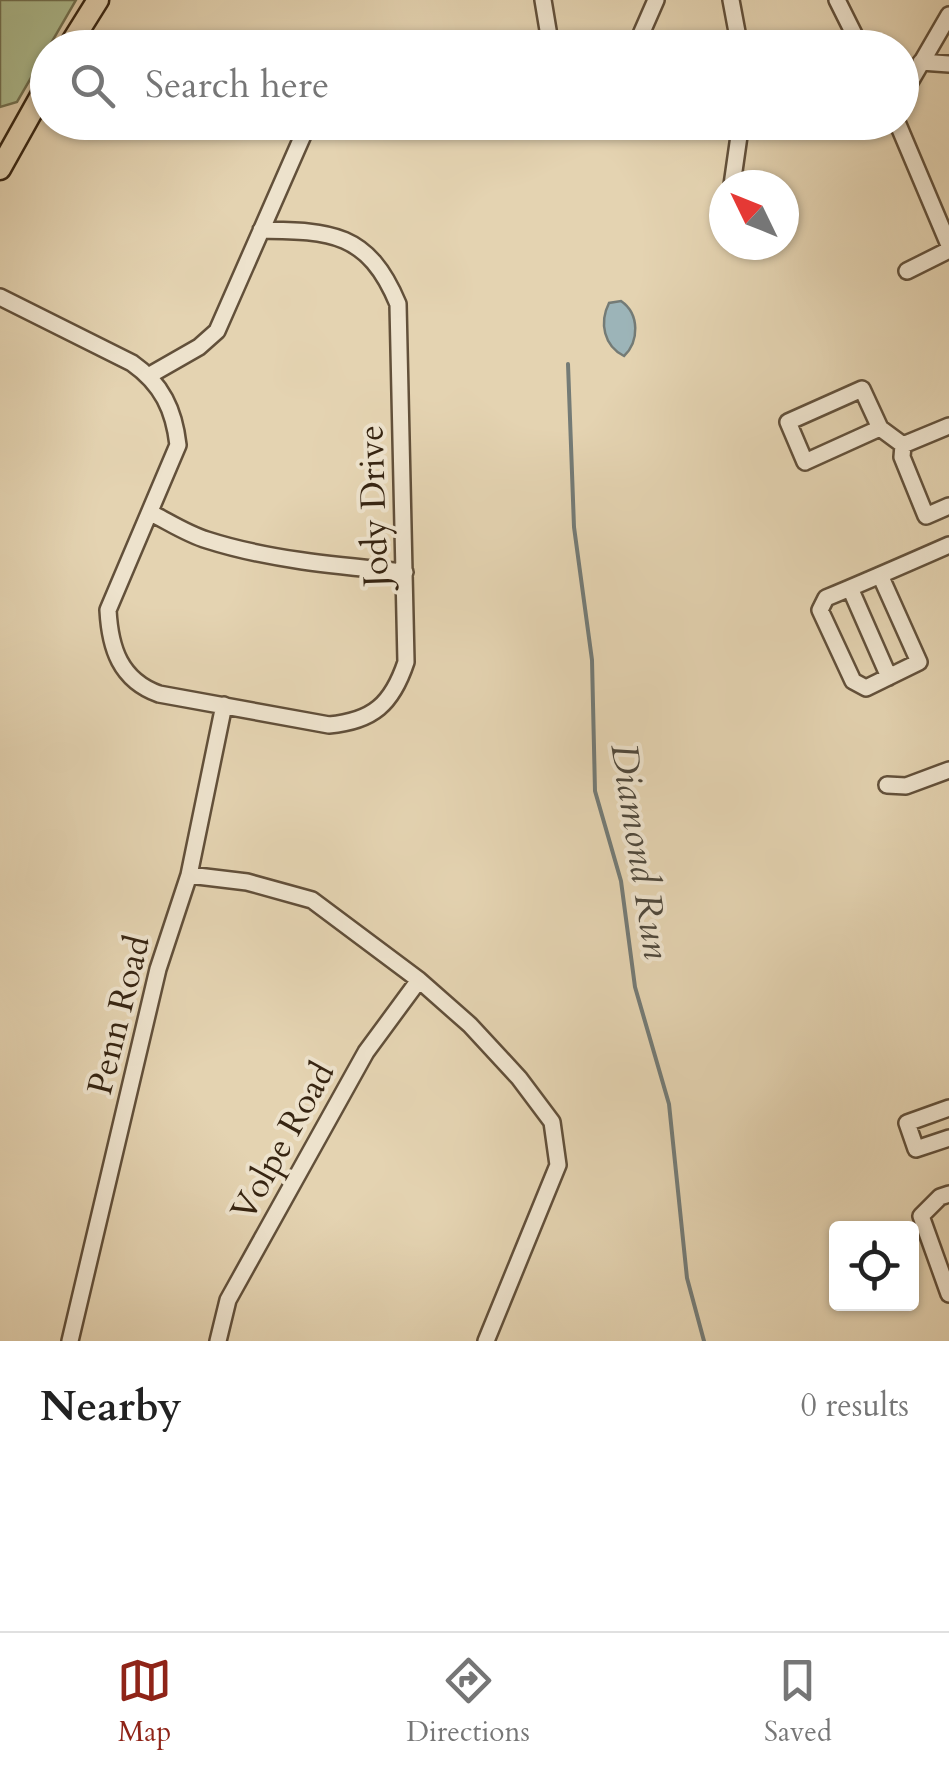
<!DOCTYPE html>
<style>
:root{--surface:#fff;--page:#f6f6f6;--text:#222;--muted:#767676;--line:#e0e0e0;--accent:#8f2418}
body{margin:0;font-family:Cardo,serif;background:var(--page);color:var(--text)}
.controls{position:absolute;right:30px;bottom:30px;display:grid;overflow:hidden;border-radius:10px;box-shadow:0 2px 8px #0004}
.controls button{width:90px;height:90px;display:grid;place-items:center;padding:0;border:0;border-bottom:2px solid var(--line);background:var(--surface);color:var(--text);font:50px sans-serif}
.compass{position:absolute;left:709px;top:170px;width:90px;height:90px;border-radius:50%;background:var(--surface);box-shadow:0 2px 8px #0004;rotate:313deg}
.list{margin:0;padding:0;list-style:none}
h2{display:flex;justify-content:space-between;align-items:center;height:130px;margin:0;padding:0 40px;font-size:42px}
h2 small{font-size:32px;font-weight:400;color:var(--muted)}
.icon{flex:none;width:55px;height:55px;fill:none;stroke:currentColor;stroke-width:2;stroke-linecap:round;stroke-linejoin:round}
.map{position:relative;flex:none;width:949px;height:1341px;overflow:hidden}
.search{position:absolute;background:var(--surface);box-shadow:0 2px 8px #0004;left:30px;right:30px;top:30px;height:110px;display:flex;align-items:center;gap:25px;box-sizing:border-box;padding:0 35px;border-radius:55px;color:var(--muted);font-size:38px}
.sheet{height:290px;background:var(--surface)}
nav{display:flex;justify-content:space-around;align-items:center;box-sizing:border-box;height:140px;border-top:2px solid var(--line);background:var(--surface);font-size:28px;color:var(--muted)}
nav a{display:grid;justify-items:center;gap:5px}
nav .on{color:var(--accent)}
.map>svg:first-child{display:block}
.green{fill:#aebe91;stroke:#727252;stroke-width:2.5}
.water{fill:#9cb4b8;stroke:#747b76;stroke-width:2.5}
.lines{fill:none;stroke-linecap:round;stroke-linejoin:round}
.stream{stroke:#747b76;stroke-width:4}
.minor-casing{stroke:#62503a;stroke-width:20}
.major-casing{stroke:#372512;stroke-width:25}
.minor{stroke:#ede2cc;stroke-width:15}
.major{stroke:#e4d3b1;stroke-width:20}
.labels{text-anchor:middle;stroke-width:8;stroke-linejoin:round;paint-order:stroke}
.street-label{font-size:35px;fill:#372512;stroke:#ede2cc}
.water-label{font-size:38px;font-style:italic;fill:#50493c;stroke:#ede2cc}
</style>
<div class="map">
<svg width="949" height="1341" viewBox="0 0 949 1341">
<rect width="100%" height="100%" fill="#e4d3b1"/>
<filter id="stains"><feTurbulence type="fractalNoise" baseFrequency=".002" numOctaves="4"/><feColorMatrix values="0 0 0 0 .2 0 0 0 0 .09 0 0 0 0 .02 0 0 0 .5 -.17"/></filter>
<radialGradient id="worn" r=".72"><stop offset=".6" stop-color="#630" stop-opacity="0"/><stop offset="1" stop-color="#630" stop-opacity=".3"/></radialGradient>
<path class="green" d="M0,0H76L17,102L0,107Z"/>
<path class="water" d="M621,301C640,314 639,342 624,356C604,346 599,323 609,303Z"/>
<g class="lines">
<path class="stream" d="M568,364L574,527L592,660L595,791L621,881L635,987L669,1104L687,1278L704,1341"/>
<g class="minor-casing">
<path id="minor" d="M543,0L551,48
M731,0L740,48
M837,0L861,48
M635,48L656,0
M921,62L949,64
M902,96L949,15
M897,122L949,245
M732,185L741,122
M907,271L949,250
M0,297L132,363C162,384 174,410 178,445L108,610C110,648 120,680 159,694L329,725C373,721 392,704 406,662L398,304C368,232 331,231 261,230
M150,375L199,347L217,331L304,133L318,122
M949,426L903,445L902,457L926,516L949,506
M880,428L862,389L788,422L805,462L880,428L903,445
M151,513C169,522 187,534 207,540C269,560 340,566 405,572
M880,575L919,662L866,688L853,681L820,610L826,598C867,581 908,563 949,545
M850,588L889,677
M887,785L906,786L949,770
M189,875L247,882L312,900L419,980L470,1025L519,1078L552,1122L558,1165L486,1341
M949,1108L907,1123L916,1149L949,1138
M949,1194L940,1197L921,1216L949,1294
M70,1341L158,969L189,875L224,705
M218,1341L228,1300L366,1052L419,980"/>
</g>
<g class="major-casing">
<path id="major" d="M68,48L98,0
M0,169L48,83"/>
</g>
<use href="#minor" class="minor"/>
<use href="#major" class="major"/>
</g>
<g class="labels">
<g class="street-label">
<text transform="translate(373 506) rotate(-92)" y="12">Jody Drive</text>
<text transform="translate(118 1015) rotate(-76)" y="12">Penn Road</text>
<text transform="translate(282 1141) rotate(-61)" y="12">Volpe Road</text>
</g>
<g class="water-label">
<text transform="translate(641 851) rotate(81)" y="13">Diamond Run</text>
</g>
</g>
<rect width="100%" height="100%" filter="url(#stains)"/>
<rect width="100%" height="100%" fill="url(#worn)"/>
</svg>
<div class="controls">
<button><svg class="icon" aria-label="locate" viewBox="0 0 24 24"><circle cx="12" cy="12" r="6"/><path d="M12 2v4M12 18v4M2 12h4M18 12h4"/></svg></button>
</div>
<svg class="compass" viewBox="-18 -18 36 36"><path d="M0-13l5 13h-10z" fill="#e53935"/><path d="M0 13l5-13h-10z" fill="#767676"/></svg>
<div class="search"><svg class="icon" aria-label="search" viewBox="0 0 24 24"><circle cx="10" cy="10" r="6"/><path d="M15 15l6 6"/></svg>Search here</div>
</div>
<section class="sheet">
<h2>Nearby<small>0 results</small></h2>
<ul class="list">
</ul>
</section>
<nav>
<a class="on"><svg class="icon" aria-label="map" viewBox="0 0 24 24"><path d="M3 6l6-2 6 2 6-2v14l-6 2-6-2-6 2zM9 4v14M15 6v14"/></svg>Map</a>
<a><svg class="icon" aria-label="directions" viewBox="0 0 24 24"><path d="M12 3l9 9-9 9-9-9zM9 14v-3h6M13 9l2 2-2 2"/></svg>Directions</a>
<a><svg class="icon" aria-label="saved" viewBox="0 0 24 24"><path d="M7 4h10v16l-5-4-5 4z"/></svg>Saved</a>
</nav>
